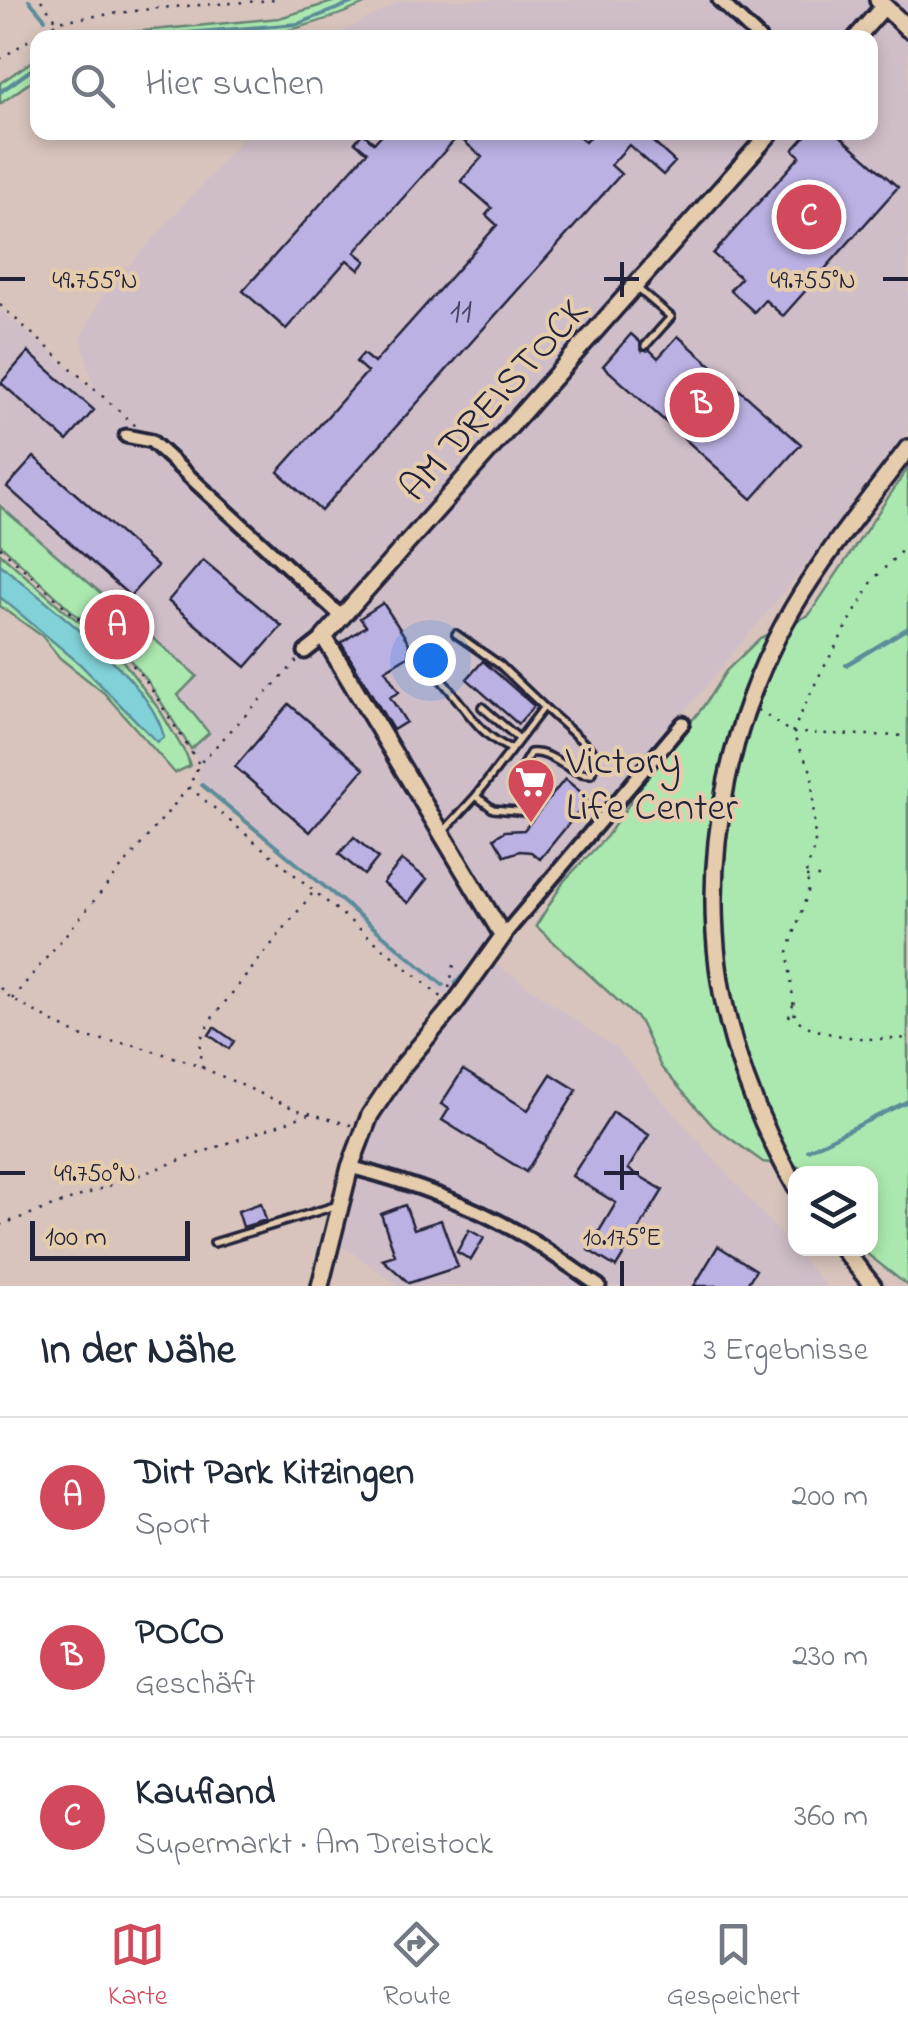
<!DOCTYPE html>
<html lang="de">
<meta charset="utf-8">
<style>
:root{--surface:#fff;--page:#f2f2f3;--text:#1f2937;--muted:#747a83;--line:#e0e1e3;--accent:#d1495b}
body{margin:0;font-family:"Indie Flower",sans-serif;background:var(--page);color:var(--text)}
.controls{position:absolute;right:30px;bottom:30px;display:grid;overflow:hidden;border-radius:20px;box-shadow:0 5px 15px #0003}
.controls button{width:90px;height:90px;display:grid;place-items:center;padding:0;border:0;border-bottom:2px solid var(--line);background:var(--surface);color:var(--text);font:50px sans-serif}
.scale{position:absolute;left:30px;bottom:25px;width:160px;box-sizing:border-box;padding-left:10px;border:5px solid #22223b;border-top:0;font-size:28px;line-height:35px;white-space:nowrap;color:#22223b;-webkit-text-stroke:8px #e5ccad;paint-order:stroke}
.you{position:absolute;left:430px;top:660px;width:35px;height:35px;margin:-25px;border:8px solid #fff;border-radius:50%;background:#1a73e8;box-shadow:0 0 0 15px #1a73e833}
.badge{display:grid;place-items:center;width:65px;height:65px;border-radius:50%;background:var(--accent);color:#fff;font-size:32px;font-weight:700}
.pin{position:absolute;translate:-50% -50%;border:5px solid #fff;box-shadow:0 2px 10px #0006}
.list{margin:0;padding:0;list-style:none}
h2{display:flex;justify-content:space-between;align-items:center;height:130px;margin:0;padding:0 40px;font-size:42px}
h2 small{font-size:32px;font-weight:400;color:var(--muted)}
.list li{display:grid;grid-template-columns:65px 1fr auto;gap:30px;align-items:center;box-sizing:border-box;height:160px;padding:0 40px;border-top:2px solid var(--line)}
.list b{display:block;font-size:38px;white-space:nowrap}
.list p{margin:0;font-size:32px;white-space:nowrap;color:var(--muted)}
.list em{font-size:32px;font-style:normal;color:var(--muted)}
.icon{flex:none;width:55px;height:55px;fill:none;stroke:currentColor;stroke-width:2;stroke-linecap:round;stroke-linejoin:round}
.map{position:relative;flex:none;width:908px;height:1286px;overflow:hidden}
.search{position:absolute;background:var(--surface);box-shadow:0 5px 15px #0003;left:30px;right:30px;top:30px;height:110px;display:flex;align-items:center;gap:25px;box-sizing:border-box;padding:0 35px;border-radius:20px;color:var(--muted);font-size:38px}
.sheet{height:610px;background:var(--surface)}
nav{display:flex;justify-content:space-around;align-items:center;box-sizing:border-box;height:140px;border-top:2px solid var(--line);background:var(--surface);font-size:28px;color:var(--muted)}
nav a{display:grid;justify-items:center;gap:5px}
nav .on{color:var(--accent)}
.map>svg:first-child{display:block}
.built{fill:#cfbec8}
.green{fill:#abe8af;stroke:#668575;stroke-width:2.5}
.water{fill:#81d2d8;stroke:#5b8c99;stroke-width:2.5}
.lines{fill:none;stroke-linecap:round;stroke-linejoin:round}
.stream{stroke:#5b8c99;stroke-width:4}
.building{fill:#bbb1e3;stroke:#22223b;stroke-width:2.5}
.lane-casing{stroke:#22223b;stroke-width:12}
.street-casing{stroke:#22223b;stroke-width:19}
.secondary-casing{stroke:#22223b;stroke-width:22}
.path{stroke:#22223b;stroke-width:2.5;stroke-dasharray:2.5 8;stroke-linecap:butt}
.lane{stroke:#e5ccad;stroke-width:5}
.street{stroke:#e5ccad;stroke-width:11}
.secondary{stroke:#e5ccad;stroke-width:15}
.ticks{fill:none;stroke:#22223b;stroke-width:4}
.labels{text-anchor:middle;stroke-width:8;stroke-linejoin:round;paint-order:stroke}
.number-label{font-size:35px;fill:#484665}
.street-label{font-size:40px;fill:#22223b;stroke:#e5ccad}
.poi-label{font-size:40px;fill:#22223b;stroke:#e5ccad;text-anchor:start}
.ticks-label{font-size:25px;text-anchor:middle;fill:#22223b;stroke:#e5ccad;stroke-width:8;stroke-linejoin:round;paint-order:stroke}
</style>
<div class="map">
<svg width="908" height="1286" viewBox="0 0 908 1286">
<rect width="100%" height="100%" fill="#d8c4bd"/>
<filter id="ink" filterUnits="userSpaceOnUse"><feTurbulence type="fractalNoise" baseFrequency=".01" numOctaves="2"/><feDisplacementMap in="SourceGraphic" scale="20" xChannelSelector="R" yChannelSelector="G"/><feConvolveMatrix kernelMatrix="1 2 1 2 8 2 1 2 1" color-interpolation-filters="sRGB"/></filter>
<g filter="url(#ink)">
<path class="built" d="M402,0H908V431L842,522L653,750L493,962L617,1049L826,1286H400L342,1246L370,1132L403,1079L460,1008L198,782L200,764L147,681L112,640L76,616L0,545V309L94,390L81,337L102,296L248,133L870,132V38L333,37Z"/>
<path class="green" d="M339,0H373C336,18 296,30 255,37H79L279,18Z
M37,58V77L0,104V83Z
M908,468V1286L861,1249L870,1248V1174L805,1173L800,1167L763,1162L713,1126L661,1067L639,1020L536,926L564,881L607,836L658,762L703,707L726,671L760,638L809,615Z
M0,506L197,676L178,695L209,733L191,749L147,680L113,640L76,615L0,544Z
M0,553L66,612L110,644L161,712L187,756L190,766L175,773L104,693L60,658L42,636L0,606Z"/>
<path class="water" d="M0,564C46,604 150,677 164,737L157,742L80,664L0,597Z"/>
<g class="lines">
<path class="stream" d="M29,0L45,19
M123,38L298,24L359,0
M0,92L38,65
M846,665L908,628
M202,785L443,985
M456,983L479,957
M808,1150L908,1101"/>
</g>
<path class="building" d="M384,132H574L585,142L594,132H642L675,162L663,175L629,145L611,165L621,174L321,511L278,472L367,372L356,362L363,354L374,363L497,225L486,215L492,208L461,181L482,157L458,136L355,252L366,261L359,270L347,260L286,329L243,291L367,152L355,142L363,133L374,143Z
M809,132H836L898,187L783,316L765,300L754,312L730,290L741,278L713,254L800,156L793,150Z
M631,334L640,342L642,351L650,350L658,358L678,336L801,444L752,499L603,366Z
M28,352L94,410L67,441L1,383Z
M34,457L157,566L130,596L7,487Z
M203,560L282,626L246,667L168,601Z
M383,603L409,643L408,656L385,670L399,692L390,697L406,722L393,730L341,643L366,626L360,618Z
M483,661L534,706L518,724L467,679Z
M289,704L364,769L310,832L235,767Z
M565,779L589,799L540,859L531,852L520,851L505,856L494,838L505,831L524,830Z
M354,837L378,858L364,875L339,854Z
M402,860L427,879L408,903L383,883Z
M214,1027L234,1041L229,1049L209,1035Z
M463,1070L528,1110L551,1074L577,1090L526,1172L442,1120L449,1109L441,1104Z
M613,1112L649,1135L628,1169L663,1190L616,1267L588,1250L616,1203L572,1176Z
M261,1203L266,1220L243,1227L238,1211Z
M405,1205L414,1229L441,1220L458,1267L409,1283L382,1259L395,1255L381,1214Z
M469,1230L484,1238L471,1260L457,1252Z
M718,1246L756,1270L746,1286H694Z"/>
<g class="lines">
<g class="lane-casing">
<path id="lane" d="M637,288L671,317L645,346
M420,642V662C428,669 438,675 444,683C466,708 480,736 511,749
M482,707L518,738
M476,796L493,809L528,812L534,805L523,765L530,753C553,750 568,775 591,774L596,764L593,751L544,707
M443,832L476,796L544,707L500,665L456,634
M214,1243L338,1205"/>
</g>
<g class="street-casing">
<path id="street" d="M719,0L759,38
M126,436L151,441L342,617
M305,652L324,637
M503,936L683,723
M350,1167C408,1182 464,1201 516,1231C544,1247 572,1268 599,1286"/>
</g>
<g class="secondary-casing">
<path id="secondary" d="M878,0L908,29
M856,38L884,6
M796,1187C758,1121 727,1041 718,966C703,844 731,714 793,608C826,552 869,500 908,448
M842,1248L873,1286
M320,1286L350,1167L370,1115L402,1067L453,1006L503,936L324,637L771,132"/>
</g>
<path class="path" d="M41,0L57,21L158,8L275,0
M659,38L662,35L665,38
M0,59L57,22
M0,305L137,427
M908,544L873,580L818,678L792,733L812,773L815,844L805,877L810,886L788,952L795,1018C819,1039 877,1041 908,1038
M0,547L76,617L112,640L146,681L199,764
M758,710L792,733L908,736
M189,787L444,999
M806,877H826
M0,988L12,999L79,1036L134,1045L190,1062L295,1109L354,1126
M449,988L454,965
M12,999L189,787L199,764L297,661
M789,1017L793,1005
M202,1068L200,1040L213,1017L315,890
M0,1225L309,1114"/>
<use href="#lane" class="lane"/>
<use href="#street" class="street"/>
<use href="#secondary" class="secondary"/>
</g>
</g>
<path class="ticks" d="M622,262V297M0,279H25M604,279H639M883,279H908M622,1155V1190M0,1173H25M604,1173H639M622,1261V1286"/>
<defs>
<g id="supermarket-pin" transform="scale(2.5)"><path d="M0 17L-7.5 6A9.5 9.5 0 1 1 7.5 6Z" fill="#d1495b" stroke="#e5ccad"/><path d="M-6-5.5h2.5l.6 2H6L4.5 2H-2.5L-4.4-4H-6ZM-1.5 3.2a1.3 1.3 0 1 0 .1 0ZM3 3.2a1.3 1.3 0 1 0 .1 0Z" fill="#fff"/></g>
</defs>
<g fill-rule="evenodd">
<use href="#supermarket-pin" x="531" y="782"/>
</g>
<g class="labels">
<g class="number-label">
<text x="461" y="322">11</text>
</g>
<g class="street-label">
<text transform="translate(492 398) rotate(-48)" y="14">AM DREISTOCK</text>
</g>
<g class="poi-label">
<text x="566" y="773">Victory<tspan x="566" dy="46">Life Center</tspan></text>
</g>
</g>
<g class="ticks-label">
<text x="95" y="288">49.755°N</text>
<text x="813" y="288">49.755°N</text>
<text x="95" y="1181">49.750°N</text>
<text x="622" y="1245">10.175°E</text>
</g>
</svg>
<div class="controls">
<button><svg class="icon" aria-label="layers" viewBox="0 0 24 24"><path d="M12 4l9 5-9 5-9-5zM3 14l9 5 9-5"/></svg></button>
</div>
<div class="scale">100 m</div>
<div class="you"></div>
<div class="pin badge" style="left:117px;top:627px">A</div>
<div class="pin badge" style="left:702px;top:405px">B</div>
<div class="pin badge" style="left:809px;top:217px">C</div>
<div class="search"><svg class="icon" aria-label="search" viewBox="0 0 24 24"><circle cx="10" cy="10" r="6"/><path d="M15 15l6 6"/></svg>Hier suchen</div>
</div>
<section class="sheet">
<h2>In der Nähe<small>3 Ergebnisse</small></h2>
<ul class="list">
<li><span class="badge">A</span><div><b>Dirt Park Kitzingen</b><p>Sport</p></div><em>200 m</em></li>
<li><span class="badge">B</span><div><b>POCO</b><p>Geschäft</p></div><em>230 m</em></li>
<li><span class="badge">C</span><div><b>Kaufland</b><p>Supermarkt · Am Dreistock</p></div><em>360 m</em></li>
</ul>
</section>
<nav>
<a class="on"><svg class="icon" aria-label="map" viewBox="0 0 24 24"><path d="M3 6l6-2 6 2 6-2v14l-6 2-6-2-6 2zM9 4v14M15 6v14"/></svg>Karte</a>
<a><svg class="icon" aria-label="directions" viewBox="0 0 24 24"><path d="M12 3l9 9-9 9-9-9zM9 14v-3h6M13 9l2 2-2 2"/></svg>Route</a>
<a><svg class="icon" aria-label="saved" viewBox="0 0 24 24"><path d="M7 4h10v16l-5-4-5 4z"/></svg>Gespeichert</a>
</nav>
